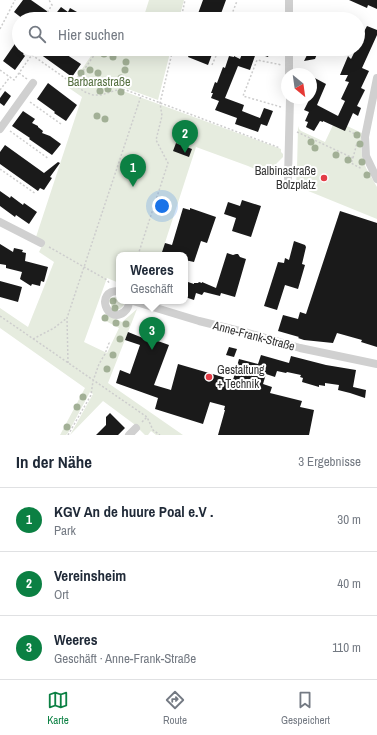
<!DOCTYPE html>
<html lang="de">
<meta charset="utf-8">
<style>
:root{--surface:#fff;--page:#f2f2f3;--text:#1f2937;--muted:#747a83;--line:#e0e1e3;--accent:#0b8043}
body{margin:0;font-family:"Archivo Narrow",sans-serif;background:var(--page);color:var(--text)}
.compass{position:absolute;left:281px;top:68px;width:36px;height:36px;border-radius:50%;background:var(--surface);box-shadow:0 4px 16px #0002;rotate:151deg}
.you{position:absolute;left:162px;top:206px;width:14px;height:14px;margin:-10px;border:3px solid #fff;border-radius:50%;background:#1a73e8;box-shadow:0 0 0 6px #1a73e833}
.badge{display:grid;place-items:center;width:26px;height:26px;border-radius:50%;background:var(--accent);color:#fff;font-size:13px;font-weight:700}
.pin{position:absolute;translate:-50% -33px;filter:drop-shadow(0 1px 2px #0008)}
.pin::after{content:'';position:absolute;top:21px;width:14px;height:12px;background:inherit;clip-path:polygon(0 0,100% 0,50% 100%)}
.popup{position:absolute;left:116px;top:252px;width:72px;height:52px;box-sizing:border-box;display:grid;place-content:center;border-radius:8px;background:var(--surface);filter:drop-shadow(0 1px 3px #0005);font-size:13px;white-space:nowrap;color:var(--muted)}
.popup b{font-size:15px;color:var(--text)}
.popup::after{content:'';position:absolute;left:50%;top:100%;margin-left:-8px;border:8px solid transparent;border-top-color:var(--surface)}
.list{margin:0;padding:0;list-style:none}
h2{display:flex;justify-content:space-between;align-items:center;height:52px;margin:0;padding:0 16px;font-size:17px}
h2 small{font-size:13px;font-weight:400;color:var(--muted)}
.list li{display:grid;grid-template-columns:26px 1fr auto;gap:12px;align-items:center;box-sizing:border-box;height:64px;padding:0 16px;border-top:1px solid var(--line)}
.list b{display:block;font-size:15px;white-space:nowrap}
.list p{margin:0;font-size:13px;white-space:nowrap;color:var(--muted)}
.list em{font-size:13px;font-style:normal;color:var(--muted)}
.icon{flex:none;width:22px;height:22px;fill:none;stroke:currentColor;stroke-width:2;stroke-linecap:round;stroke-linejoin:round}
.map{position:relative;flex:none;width:377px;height:435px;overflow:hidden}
.search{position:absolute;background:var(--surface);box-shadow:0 4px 16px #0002;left:12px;right:12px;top:12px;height:44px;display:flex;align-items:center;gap:10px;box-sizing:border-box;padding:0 14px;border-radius:22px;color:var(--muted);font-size:15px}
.sheet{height:244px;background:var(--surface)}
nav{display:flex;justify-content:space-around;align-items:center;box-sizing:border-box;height:56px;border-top:1px solid var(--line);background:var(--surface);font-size:11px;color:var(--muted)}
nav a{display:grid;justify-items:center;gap:2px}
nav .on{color:var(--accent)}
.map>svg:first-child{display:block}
.green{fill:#e6ecdf}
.building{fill:#1a1a1a}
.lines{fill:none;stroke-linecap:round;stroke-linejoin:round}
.path{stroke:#cdcdcd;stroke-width:1.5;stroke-dasharray:2 2;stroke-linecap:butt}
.minor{stroke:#d0d0d0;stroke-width:8}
.tree{fill:#a2b096}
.poi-dot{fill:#e33c46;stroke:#fff;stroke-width:1.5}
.labels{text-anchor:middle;stroke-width:4;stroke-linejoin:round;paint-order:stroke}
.park-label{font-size:12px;fill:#556f40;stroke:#fff}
.poi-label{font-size:12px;fill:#333;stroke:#fff;text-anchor:end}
.street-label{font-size:12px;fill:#333;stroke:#fff}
</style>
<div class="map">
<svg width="377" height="435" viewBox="0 0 377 435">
<rect width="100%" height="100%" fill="#fff"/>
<path class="green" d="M149,0H184L179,19H143Z
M95,49H171L158,100L125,88H120L119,91H123L281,149V152L283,154V157L275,165L274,177L248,166L196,147L161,255H119V283L107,278L84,342L107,353L119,328L102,319L104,314L122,322L137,309L108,383L183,435H156L151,431L148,435H145L134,424L103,401L70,435L93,394L90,392L68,433L66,435H60L85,388L0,328V308L28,327L54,262L39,252L44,242L36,237L82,97L69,88L93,53Z
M333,125L347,126L362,133L361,144L362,156L366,168L377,187V219L296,186L297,169L298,126L299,129L301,131L325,142Z
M114,297H119V301H124V305L120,309H115L111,306V302Z"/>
<path class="building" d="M23,0H31L54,16L61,7L68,12L70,8L77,12L74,16L78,19H23L14,12Z
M203,0H226L219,19H196Z
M349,0H377V9L368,5L367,8Z
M367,26L377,30V35L362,68L369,71L361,88L365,90L357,106L361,108L358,116L353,113L345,131L323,121V122L320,121L314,131L306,127L308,122L305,121L309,112L304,110L310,98H311V76L326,84L317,105L338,116L345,101L341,99L349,82L345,81L348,75H340L348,56L351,59L356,49H358V38L360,39Z
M19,38V49H27L23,54L25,56L15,70L3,61Z
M43,49H58L81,64L72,77L40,54Z
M191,49H214L208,65L188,57Z
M244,49H271L268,57L256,53L250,70L238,66L225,98L244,105L242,111L260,118L264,108L273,111L267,126L261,124L258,132L235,124L237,118L215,110L219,101L211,98L213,93H211L215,82L217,83L223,67L225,68L229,56L234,57V56L240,59Z
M310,49H319L315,59L304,61Z
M48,83L77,105L66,121L54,113L55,112L37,99Z
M5,91L11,96L4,106L0,103V98Z
M23,111L35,119L32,123L38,126V127L43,131L42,133L50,136L61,144L52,155L29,139L30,138L12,126Z
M176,143L192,149L189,157L173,151Z
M5,145L44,173L58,162L60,163L50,177L52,178L44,190L40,188L38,191L0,164V152Z
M0,191L10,198L11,196L23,205L24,203L37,212L29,224L16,215L15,217L0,206Z
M242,200L261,206L251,237L232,231L236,218L224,214L228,202L240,206Z
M183,208L190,210V208L216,217L207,243L201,241L194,262L185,260V255H161L165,243L172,245Z
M340,211L377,223V347L361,342L362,340L337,333L333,343L304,340L298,338L299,337L278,331L283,315L298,319L300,312L306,314Z
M294,241L305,245L306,247L302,264L305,265L298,289L285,285L277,310L264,306L278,262L284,263L285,258L289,260Z
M0,244L13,252L14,248L23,250L22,252L26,253L25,261L48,267L44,282L41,281L40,286L32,284L31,286L20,279L22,272L6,268V265L0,264Z
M227,253L233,255L236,254H238L240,257L246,259L235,297L221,293L220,296L204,292L202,295L196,293L194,300L185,297V281L194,284V283H198L199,282L202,283V282L216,288Z
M0,281L22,287L18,302L0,297Z
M128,332L143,338L144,336L169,345L154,385L171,390L178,364L233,380L239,359L258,364L261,355L289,363L291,356L326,365L356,370L353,387L366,390L365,398L350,393L338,390L339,385L325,383V386L319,385V387L302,382L303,378L300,377L301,375L287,372L286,373L277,371L275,377L266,374L263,384L272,387L270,393L302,401L300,407L314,410L309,435H218L225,410H224L225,406L210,402L203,424L155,409L158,398L116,383L120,370L130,374L140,345L125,340Z
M229,347L237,349L234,357L226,355Z
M110,413L125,428L118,435H96L106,425V417Z"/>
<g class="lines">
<path class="path" d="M43,19L52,5L49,0
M181,19L185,0
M230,19L237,1
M0,29L15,0
M32,55L85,92L93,95H101L120,89L126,90L280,148
M212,65L219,49
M0,70L14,80L36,49
M19,73L27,79
M74,84L95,54
M0,90L10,77
M30,102L61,124
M281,107L243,96L257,60L282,65
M10,131L49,159
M349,131L357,135
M297,132L353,158L351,163L362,169
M353,158L357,143
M0,169L36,194
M49,247L107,280L110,284
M138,255L168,163L156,140L162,116L160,103L173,49
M0,316L147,417L153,430L160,435
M33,339L54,328L67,318
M68,363L67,318L141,96
M142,422L147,417
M68,435L91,395L93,381L99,364L105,354L109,343L107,342"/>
<path class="minor" d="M289,19V0
M289,49V74
M377,78L365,137L366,156L377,179
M0,129L33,83
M288,178L290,98
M0,222L41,243
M119,291C94,290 107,325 124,312C128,309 129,306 129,301
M133,301L199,321L248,333L300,348L377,364
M129,435L136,428"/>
</g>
<g class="tree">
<circle cx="104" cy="54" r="3.5"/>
<circle cx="113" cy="57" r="3.5"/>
<circle cx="126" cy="62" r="3.5"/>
<circle cx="90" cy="70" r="3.5"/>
<circle cx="125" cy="70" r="3.5"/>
<circle cx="81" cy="73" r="3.5"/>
<circle cx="98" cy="73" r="3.5"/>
<circle cx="121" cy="78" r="3.5"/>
<circle cx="108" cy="89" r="3.5"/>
<circle cx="100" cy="91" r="3.5"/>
<circle cx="121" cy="92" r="3.5"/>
<circle cx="97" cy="116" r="3.5"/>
<circle cx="105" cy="119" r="3.5"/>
<circle cx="357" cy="135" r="3.5"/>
<circle cx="311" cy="142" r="3.5"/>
<circle cx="360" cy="144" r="3.5"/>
<circle cx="315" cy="148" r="3.5"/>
<circle cx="336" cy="155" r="3.5"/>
<circle cx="348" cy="160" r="3.5"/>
<circle cx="362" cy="162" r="3.5"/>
<circle cx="295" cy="172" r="3.5"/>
<circle cx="367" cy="175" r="3.5"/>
<circle cx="113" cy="301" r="3.5"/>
<circle cx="115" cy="308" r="3.5"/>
<circle cx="105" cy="318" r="3.5"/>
<circle cx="116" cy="323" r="3.5"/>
<circle cx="126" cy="324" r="3.5"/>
<circle cx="120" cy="339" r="3.5"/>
<circle cx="113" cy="355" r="3.5"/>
<circle cx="107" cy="369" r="3.5"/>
<circle cx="83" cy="397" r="3.5"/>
<circle cx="77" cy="407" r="3.5"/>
<circle cx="67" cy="427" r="3.5"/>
</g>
<g class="poi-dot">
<circle cx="324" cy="178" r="4"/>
<circle cx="209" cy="377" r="4"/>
</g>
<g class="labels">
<g class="park-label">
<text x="99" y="86">Barbarastraße</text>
</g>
<g class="poi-label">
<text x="316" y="175">Balbinastraße<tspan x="316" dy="14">Bolzplatz</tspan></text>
<text x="217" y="374" text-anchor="start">Gestaltung<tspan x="217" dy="14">+ Technik</tspan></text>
</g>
<g class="street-label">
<text transform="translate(254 336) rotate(15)" y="4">Anne-Frank-Straße</text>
</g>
</g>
</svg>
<svg class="compass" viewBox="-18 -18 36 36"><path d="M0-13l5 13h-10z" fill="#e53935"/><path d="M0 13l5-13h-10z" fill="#747a83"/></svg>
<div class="you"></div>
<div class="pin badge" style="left:133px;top:187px">1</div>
<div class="pin badge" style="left:185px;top:153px">2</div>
<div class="pin badge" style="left:152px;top:350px">3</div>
<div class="popup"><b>Weeres</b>Geschäft</div>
<div class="search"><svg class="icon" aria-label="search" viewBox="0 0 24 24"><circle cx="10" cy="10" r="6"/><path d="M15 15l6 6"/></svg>Hier suchen</div>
</div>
<section class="sheet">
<h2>In der Nähe<small>3 Ergebnisse</small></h2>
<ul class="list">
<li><span class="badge">1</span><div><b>KGV An de huure Poal e.V .</b><p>Park</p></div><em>30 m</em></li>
<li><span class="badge">2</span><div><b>Vereinsheim</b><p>Ort</p></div><em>40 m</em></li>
<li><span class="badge">3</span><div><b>Weeres</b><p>Geschäft · Anne-Frank-Straße</p></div><em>110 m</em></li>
</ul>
</section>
<nav>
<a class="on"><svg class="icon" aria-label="map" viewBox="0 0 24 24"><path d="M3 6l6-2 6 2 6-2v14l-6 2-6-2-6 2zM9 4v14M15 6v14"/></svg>Karte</a>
<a><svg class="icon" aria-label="directions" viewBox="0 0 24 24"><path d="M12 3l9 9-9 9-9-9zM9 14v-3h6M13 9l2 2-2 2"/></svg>Route</a>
<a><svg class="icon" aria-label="saved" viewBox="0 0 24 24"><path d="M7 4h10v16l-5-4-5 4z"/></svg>Gespeichert</a>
</nav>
